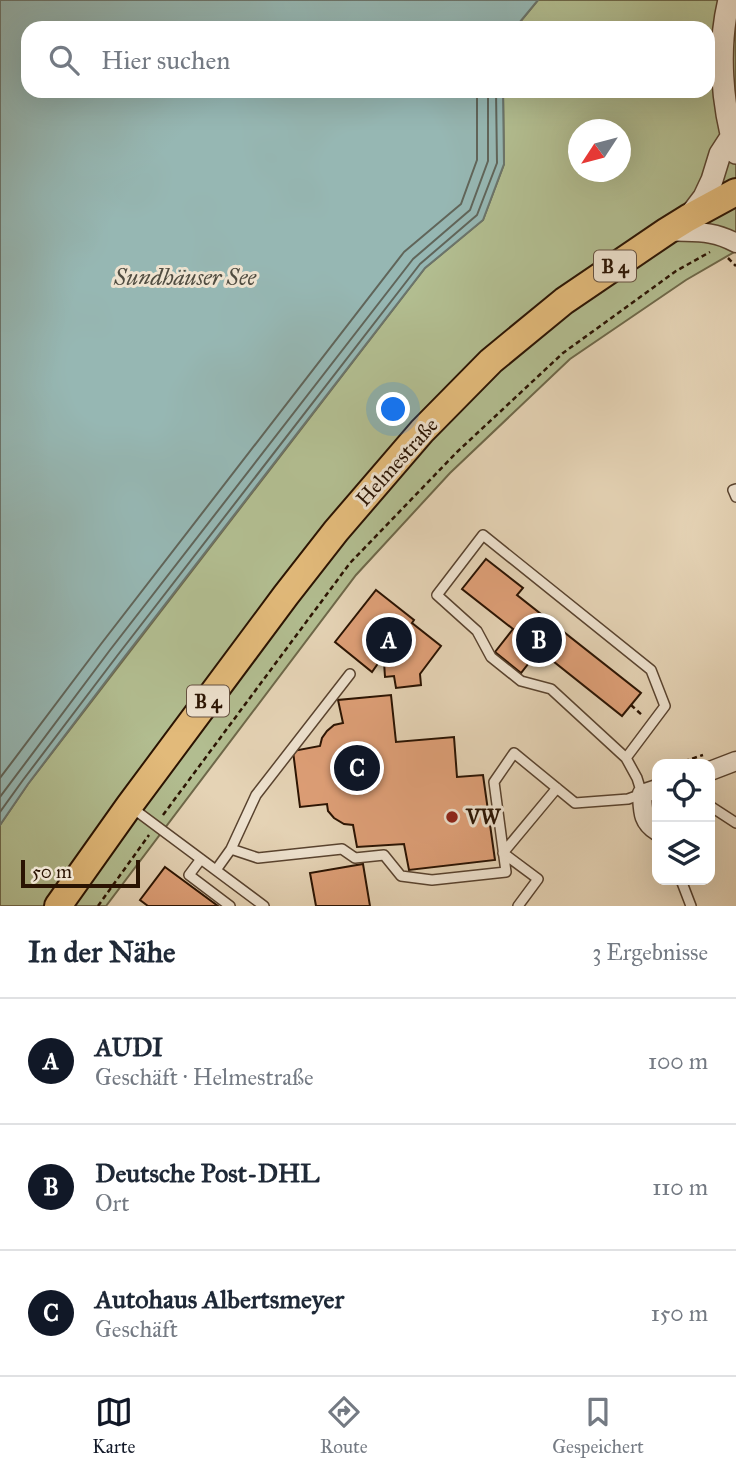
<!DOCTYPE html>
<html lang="de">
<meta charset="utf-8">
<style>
:root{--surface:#fff;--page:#f6f6f7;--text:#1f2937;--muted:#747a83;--line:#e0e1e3;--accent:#111827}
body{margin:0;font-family:"IM FELL Great Primer",serif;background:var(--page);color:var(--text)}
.controls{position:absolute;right:21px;bottom:21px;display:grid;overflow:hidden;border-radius:14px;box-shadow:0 7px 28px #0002}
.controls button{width:63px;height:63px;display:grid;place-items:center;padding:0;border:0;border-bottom:2px solid var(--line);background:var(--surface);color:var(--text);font:35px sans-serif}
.compass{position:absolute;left:568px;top:119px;width:63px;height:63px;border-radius:50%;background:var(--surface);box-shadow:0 7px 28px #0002;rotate:234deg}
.scale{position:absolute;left:21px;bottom:18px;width:119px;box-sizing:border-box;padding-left:7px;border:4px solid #2a1302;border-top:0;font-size:19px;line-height:24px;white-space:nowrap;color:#2a1302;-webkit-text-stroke:5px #eee2cf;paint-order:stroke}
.you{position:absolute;left:394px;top:410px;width:24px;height:24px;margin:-18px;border:5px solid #fff;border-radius:50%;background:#1a73e8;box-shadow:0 0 0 10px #1a73e833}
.badge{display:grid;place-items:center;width:46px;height:46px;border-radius:50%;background:var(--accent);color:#fff;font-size:23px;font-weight:700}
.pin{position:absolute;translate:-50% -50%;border:4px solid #fff;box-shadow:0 2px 7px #0006}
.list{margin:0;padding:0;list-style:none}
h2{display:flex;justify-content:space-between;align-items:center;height:91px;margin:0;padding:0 28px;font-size:30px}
h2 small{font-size:23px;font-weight:400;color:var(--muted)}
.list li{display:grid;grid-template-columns:46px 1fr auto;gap:21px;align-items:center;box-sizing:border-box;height:126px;padding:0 28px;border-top:2px solid var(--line)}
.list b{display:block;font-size:26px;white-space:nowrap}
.list p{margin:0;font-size:23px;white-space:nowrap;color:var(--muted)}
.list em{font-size:23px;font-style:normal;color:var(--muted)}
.icon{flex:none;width:38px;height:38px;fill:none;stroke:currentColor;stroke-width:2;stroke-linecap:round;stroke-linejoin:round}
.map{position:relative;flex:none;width:736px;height:906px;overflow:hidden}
.search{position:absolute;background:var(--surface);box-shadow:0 7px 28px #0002;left:21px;right:21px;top:21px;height:77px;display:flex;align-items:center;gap:18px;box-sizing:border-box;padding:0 24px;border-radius:21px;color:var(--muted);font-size:26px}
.sheet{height:469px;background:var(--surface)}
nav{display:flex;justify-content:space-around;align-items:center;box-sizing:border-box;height:98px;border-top:2px solid var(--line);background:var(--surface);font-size:19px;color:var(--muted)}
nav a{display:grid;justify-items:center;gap:4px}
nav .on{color:var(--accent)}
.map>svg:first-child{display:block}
.green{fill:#b2bd90;stroke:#6e6849;stroke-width:2;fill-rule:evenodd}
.water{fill:#96b7b3;stroke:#6b756c;stroke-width:2}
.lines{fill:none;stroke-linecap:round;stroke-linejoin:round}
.shore{stroke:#60655a;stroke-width:2}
.building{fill:#de9f77;stroke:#2a1302;stroke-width:2}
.service-casing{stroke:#59432f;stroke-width:12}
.minor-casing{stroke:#59432f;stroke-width:21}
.tertiary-casing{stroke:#59432f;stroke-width:24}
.primary-casing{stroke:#2a1302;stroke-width:30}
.path{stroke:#2a1302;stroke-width:2.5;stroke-dasharray:5 3.5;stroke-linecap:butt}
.service{stroke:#eee2cf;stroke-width:9}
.minor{stroke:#eee2cf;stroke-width:18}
.tertiary{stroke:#eee2cf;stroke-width:21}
.primary{stroke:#e2ba7a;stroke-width:26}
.poi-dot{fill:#8f2418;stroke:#eee2cf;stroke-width:2.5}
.labels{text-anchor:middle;stroke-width:6;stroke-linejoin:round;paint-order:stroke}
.shield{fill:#eee2cf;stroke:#655140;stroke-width:2}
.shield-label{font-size:19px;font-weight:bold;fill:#2a1302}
.street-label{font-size:21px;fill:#2a1302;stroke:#eee2cf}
.poi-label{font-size:21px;font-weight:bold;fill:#2a1302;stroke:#eee2cf;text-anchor:start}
.water-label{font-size:23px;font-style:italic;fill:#504c40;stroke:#eee2cf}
</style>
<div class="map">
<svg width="736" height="906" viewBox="0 0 736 906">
<rect width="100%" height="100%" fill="#e5d3b5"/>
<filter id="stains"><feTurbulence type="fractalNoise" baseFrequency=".00286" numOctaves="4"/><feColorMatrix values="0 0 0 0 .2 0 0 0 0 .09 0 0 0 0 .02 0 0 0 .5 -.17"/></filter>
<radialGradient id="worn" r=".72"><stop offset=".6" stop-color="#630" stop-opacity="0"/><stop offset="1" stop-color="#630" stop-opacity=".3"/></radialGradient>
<path class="green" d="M538,0H736V251L686,280L570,359L450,473L356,575L106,906H0V825L28,784L425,268L483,220L504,164L503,91H708V28H515ZM578,130H620V172H578Z"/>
<path class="water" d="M0,0H538L515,28H28V91H503L504,164L483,220L425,268L122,660L28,784L0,825Z"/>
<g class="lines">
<path class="shore" d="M0,778L101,644L404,252L461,204L477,160V91
M0,797L110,650L413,259L470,210L488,161V91
M0,812L23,780L117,656L420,264L477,215L497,163L496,91"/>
</g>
<path class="building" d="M486,559L523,588L517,595L641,693L622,716L539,650L521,673L495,652L513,629L462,589Z
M376,590L414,620L412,623L441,646L420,674L421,685L396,688L394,676L385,677L384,662H379L372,672L335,642Z
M391,695L396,742L454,737L457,777L483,775L495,860L409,870L404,844L357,847L353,825L344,824L334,818L328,811L327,804L300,807L293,751L320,746L322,738L327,731L334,725L343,723L338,700Z
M363,864L370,906H316L310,873Z
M165,867L218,906H148L140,900Z"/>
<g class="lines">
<g class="service-casing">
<path id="service" d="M736,489L733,490L736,497
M710,806L736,823
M131,807L264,906
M231,849L256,795L350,674
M201,859L189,875L230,906
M216,870L231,849L258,858L342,849L355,858L384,855L401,876L432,880L506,872L494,782L514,753L575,803L628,799L642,794L637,778L626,758L551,689L521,681L491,657L477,631L437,595L483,535L651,670L665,706L626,758
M681,880L691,906
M518,906L538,879L503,853L557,788"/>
</g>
<g class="minor-casing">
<path id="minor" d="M667,231C693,233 711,229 736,243
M710,771L736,761
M657,789L642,794C643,811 642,822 657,831"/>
</g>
<g class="tertiary-casing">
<path id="tertiary" d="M729,0C717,49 722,105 736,153
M688,218L704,197L712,180L720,154L731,137"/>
</g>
<g class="primary-casing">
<path id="primary" d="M58,906L129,806L286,595L336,531L422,431L491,361L564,301L667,231L688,218L736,192"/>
</g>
<path class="path" d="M728,258L736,266
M631,705L642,715
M676,764L703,755
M163,815L350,563L457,452L563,353L676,271L710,252
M98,906L149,835"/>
<use href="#service" class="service"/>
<use href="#minor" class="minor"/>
<use href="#tertiary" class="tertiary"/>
<use href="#primary" class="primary"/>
</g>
<circle class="poi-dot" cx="452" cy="817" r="7"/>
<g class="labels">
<g class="shield">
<rect x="594" y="250.5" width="42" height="31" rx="5"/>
<rect x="187" y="685.5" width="42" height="31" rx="5"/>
</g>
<g class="shield-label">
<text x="615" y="273">B 4</text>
<text x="208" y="708">B 4</text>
</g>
<g class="street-label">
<text transform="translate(397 462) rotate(-48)" y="7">Helmestraße</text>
</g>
<g class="poi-label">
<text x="466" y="824">VW</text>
</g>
<g class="water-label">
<text x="185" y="285">Sundhäuser See</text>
</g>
</g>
<rect width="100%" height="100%" filter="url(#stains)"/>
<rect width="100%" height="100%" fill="url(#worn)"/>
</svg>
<div class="controls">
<button><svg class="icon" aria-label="locate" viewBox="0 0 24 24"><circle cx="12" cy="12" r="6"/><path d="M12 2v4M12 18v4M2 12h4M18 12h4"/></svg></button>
<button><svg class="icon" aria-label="layers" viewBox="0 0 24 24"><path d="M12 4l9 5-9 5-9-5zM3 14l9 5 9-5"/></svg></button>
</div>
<svg class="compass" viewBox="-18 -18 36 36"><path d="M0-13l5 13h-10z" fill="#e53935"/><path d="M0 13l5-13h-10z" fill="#747a83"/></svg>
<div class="scale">50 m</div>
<div class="you"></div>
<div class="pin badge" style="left:389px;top:640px">A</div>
<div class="pin badge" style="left:539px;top:640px">B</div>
<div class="pin badge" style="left:357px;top:768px">C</div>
<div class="search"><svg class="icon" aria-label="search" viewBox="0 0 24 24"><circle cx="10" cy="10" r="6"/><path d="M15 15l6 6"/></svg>Hier suchen</div>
</div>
<section class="sheet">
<h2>In der Nähe<small>3 Ergebnisse</small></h2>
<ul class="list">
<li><span class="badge">A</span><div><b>AUDI</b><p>Geschäft · Helmestraße</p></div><em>100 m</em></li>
<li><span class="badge">B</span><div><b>Deutsche Post-DHL</b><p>Ort</p></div><em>110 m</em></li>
<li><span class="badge">C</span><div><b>Autohaus Albertsmeyer</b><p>Geschäft</p></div><em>150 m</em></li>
</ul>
</section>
<nav>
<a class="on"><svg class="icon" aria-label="map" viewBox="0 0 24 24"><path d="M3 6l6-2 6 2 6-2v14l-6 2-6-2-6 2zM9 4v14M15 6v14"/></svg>Karte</a>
<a><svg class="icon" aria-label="directions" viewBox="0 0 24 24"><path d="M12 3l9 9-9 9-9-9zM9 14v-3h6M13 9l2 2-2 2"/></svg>Route</a>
<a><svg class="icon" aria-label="saved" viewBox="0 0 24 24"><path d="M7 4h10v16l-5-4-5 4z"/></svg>Gespeichert</a>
</nav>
